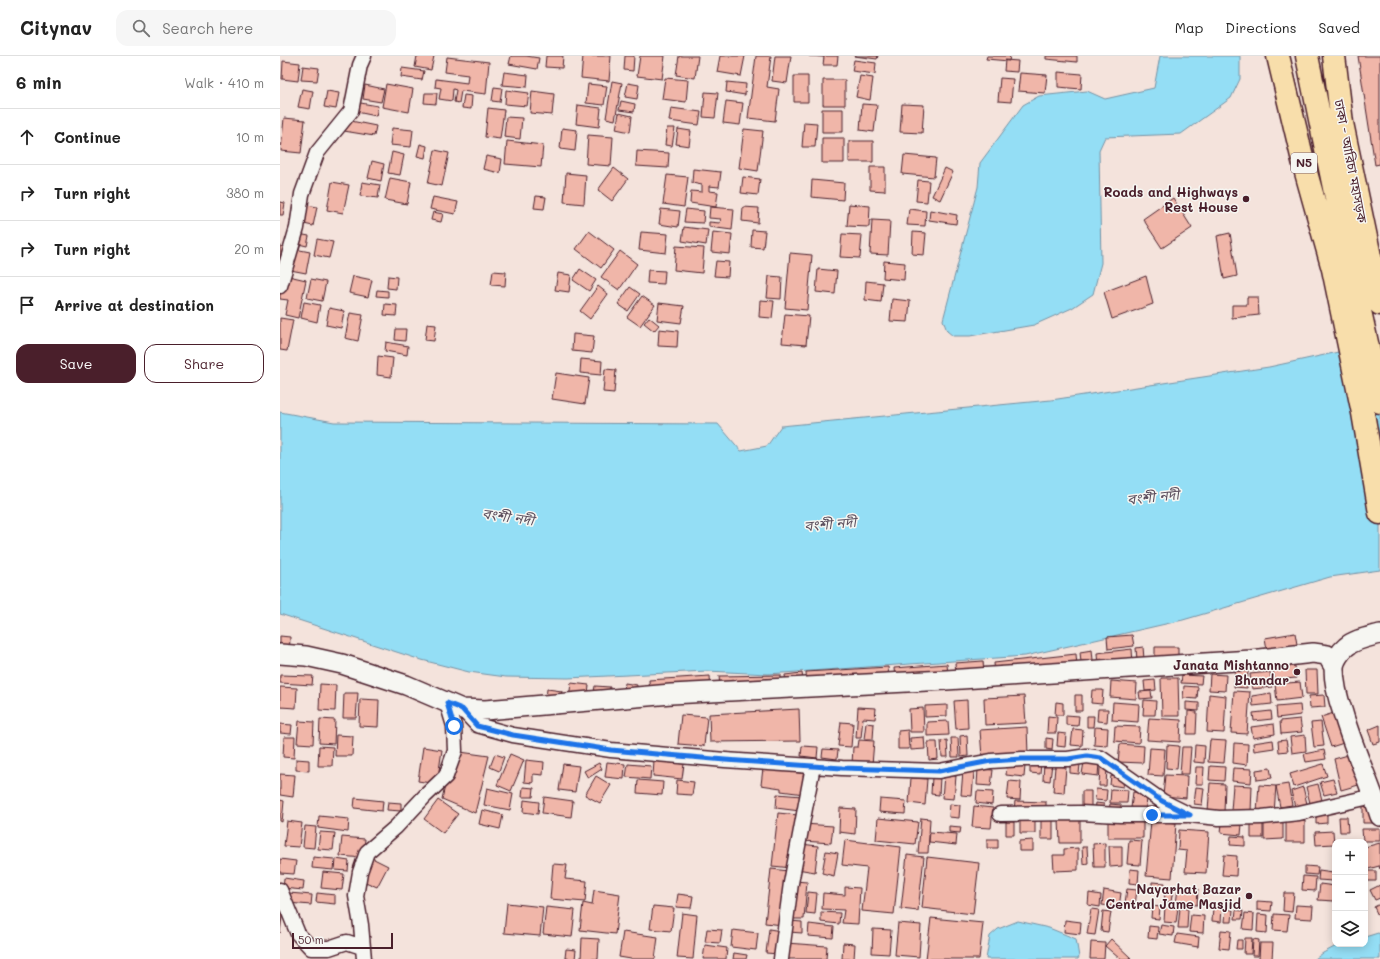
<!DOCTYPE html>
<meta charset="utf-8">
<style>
:root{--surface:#fff;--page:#f6f6f6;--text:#222;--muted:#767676;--line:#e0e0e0;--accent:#4a1f2b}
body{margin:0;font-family:Mali,"Noto Sans Bengali",sans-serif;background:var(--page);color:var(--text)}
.controls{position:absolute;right:12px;bottom:12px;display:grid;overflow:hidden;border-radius:8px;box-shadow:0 2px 10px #0003}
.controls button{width:36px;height:36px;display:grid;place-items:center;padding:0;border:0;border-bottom:1px solid var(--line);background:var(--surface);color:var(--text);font:20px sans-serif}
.scale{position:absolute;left:12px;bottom:10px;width:101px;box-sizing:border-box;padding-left:4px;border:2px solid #4a1f2b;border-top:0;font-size:11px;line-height:14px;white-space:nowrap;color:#4a1f2b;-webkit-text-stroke:3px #f6f6f2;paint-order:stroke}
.stop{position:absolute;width:12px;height:12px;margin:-9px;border:3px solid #1a73e8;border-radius:50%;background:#fff}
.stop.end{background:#1a73e8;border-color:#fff;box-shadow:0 1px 4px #0008}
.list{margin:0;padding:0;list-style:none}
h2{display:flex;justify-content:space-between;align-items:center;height:52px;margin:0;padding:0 16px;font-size:17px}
h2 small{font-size:13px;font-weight:400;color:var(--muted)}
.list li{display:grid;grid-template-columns:26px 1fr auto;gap:12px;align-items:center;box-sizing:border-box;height:56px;padding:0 16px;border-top:1px solid var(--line)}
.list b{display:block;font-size:15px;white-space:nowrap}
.list em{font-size:13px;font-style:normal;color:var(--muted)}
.actions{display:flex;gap:8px;padding:12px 16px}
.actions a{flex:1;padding:9px 0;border:1px solid var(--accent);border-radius:12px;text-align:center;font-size:14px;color:var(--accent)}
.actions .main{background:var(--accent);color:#fff}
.icon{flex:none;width:22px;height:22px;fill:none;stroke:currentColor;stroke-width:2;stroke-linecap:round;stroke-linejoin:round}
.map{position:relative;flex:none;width:1100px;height:903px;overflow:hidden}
header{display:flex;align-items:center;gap:24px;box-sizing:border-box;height:56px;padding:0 20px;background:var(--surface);border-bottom:1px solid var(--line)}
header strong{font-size:19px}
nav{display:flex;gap:22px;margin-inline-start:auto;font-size:14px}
.search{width:280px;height:36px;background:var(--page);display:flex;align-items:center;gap:10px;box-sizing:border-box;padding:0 14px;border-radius:12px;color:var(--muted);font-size:15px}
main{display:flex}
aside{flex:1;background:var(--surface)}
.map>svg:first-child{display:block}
.water{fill:#94def5;stroke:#7692a4}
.building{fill:#f0b6a9;stroke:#4a1f2b}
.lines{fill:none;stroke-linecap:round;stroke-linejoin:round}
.street-casing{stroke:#4a1f2b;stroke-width:17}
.secondary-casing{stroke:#4a1f2b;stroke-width:22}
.highway-casing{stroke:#4a1f2b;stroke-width:25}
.street{stroke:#f6f6f2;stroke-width:14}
.secondary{stroke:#f6f6f2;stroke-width:19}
.highway{stroke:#f8deab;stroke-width:22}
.route{stroke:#1a73e8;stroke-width:5}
.poi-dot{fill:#4a1f2b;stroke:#f6f6f2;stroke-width:1.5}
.labels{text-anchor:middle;stroke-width:3;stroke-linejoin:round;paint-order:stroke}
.shield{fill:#f6f6f2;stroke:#7e6067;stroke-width:1}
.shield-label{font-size:12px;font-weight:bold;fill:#4a1f2b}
.street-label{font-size:13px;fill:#4a1f2b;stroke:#f6f6f2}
.poi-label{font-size:13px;font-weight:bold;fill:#4a1f2b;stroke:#f6f6f2;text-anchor:end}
.water-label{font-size:14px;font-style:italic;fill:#5c4f5e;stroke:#f6f6f2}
</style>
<header>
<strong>Citynav</strong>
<div class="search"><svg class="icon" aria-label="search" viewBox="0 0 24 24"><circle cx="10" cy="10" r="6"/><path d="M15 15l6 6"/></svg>Search here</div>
<nav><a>Map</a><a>Directions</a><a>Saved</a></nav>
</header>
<main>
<aside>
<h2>6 min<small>Walk · 410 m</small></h2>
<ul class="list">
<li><svg class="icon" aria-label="ahead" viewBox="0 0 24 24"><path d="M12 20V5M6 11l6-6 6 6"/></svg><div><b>Continue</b></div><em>10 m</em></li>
<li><svg class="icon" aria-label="right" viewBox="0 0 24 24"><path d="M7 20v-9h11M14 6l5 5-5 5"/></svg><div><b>Turn right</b></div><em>380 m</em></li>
<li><svg class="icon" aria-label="right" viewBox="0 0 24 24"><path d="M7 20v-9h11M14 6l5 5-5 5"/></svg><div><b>Turn right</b></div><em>20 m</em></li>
<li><svg class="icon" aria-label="arrive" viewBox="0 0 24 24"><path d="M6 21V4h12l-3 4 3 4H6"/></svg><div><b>Arrive at destination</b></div></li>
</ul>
<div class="actions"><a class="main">Save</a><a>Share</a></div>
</aside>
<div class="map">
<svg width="1100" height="903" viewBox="0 0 1100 903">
<rect width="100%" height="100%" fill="#f4e3dc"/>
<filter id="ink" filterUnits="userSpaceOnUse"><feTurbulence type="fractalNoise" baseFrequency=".025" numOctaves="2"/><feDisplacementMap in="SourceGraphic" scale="8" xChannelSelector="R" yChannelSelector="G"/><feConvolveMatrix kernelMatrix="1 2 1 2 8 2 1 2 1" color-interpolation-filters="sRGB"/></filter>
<g filter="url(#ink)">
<path class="water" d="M880,0H960V23L951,42L901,78L825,81L819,94L821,207L813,238L792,252L754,269L690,280H673L667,275L663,264L698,131L700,107L743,49L759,40L807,35L825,43L874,32Z
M1100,287V514L1050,521L903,564L745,600L488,618L427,615L288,622L226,621L189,616L138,603L0,558V356L54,366L438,368L461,395L487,390L501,370L771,344L989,311Z
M738,865L769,872L796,883L799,901L798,903H706L710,880L718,873Z
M1098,877L1100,878V903H1035L1043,897L1060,888H1085V881Z"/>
<path class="building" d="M137,0H154L151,14L135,11Z
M231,0H246L259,2L257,13L229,8Z
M266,0H283L282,12L265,11Z
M303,0H331L329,25L301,22Z
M345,0H354L353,15L344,14Z
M360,0H385L382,23L357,20Z
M399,0H418L415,22L396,19Z
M440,0H465L461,20L437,16Z
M476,0H491L487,31L499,33L495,65L468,62Z
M495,0H511L507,27L492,25Z
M529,0H558L557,9H543L544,1Z
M574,0H598L597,3Z
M707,0H730L729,5L706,3Z
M766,0H797V6L766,3Z
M1078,0H1100V108L1095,109Z
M167,1L209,6L206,38L181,35L179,47L174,46L176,34L173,33L172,45L159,43L161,32L155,31L156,23L187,27L188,19L165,16Z
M574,4L596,7L595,18L572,15Z
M725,4L738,5L737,16L724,15Z
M3,5L20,7L18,25L2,23Z
M23,10L39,12L37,25L21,24Z
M122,12L144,15L142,24L121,21Z
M224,16L248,19L247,31L222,29Z
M778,16L802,18L801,33L778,31Z
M740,17L767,19L765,37L738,35Z
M514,20H528V46H514Z
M580,20L593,22L590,44L576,41Z
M385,22L408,24L406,46L382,43Z
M720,22L733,23L731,46L718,45Z
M543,24H565V49H543Z
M332,25L342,27L335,64L326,62Z
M447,26L466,28L465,39L446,36Z
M348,27L359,29L357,43L345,41Z
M106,28L133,33L129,56L102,51Z
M308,28L327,30L324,49L306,47Z
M85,29L104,33L101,46L83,43Z
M214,31L222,32L220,46L212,45Z
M22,33L33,35L30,53L18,51Z
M226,34L249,37L247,50L225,48Z
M47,35L59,37L56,53L44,51Z
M252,35L274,38L272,59L250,57Z
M425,36L438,37L435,62L423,61Z
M145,37H157L156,48L144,47Z
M184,39L192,40L191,53L182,52Z
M69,45L98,50L96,60L67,54Z
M341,45L355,48L354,56L339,54Z
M446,45L463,47L460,69L443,67Z
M582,48L597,49L594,76L580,74Z
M622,48L644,49L642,77L620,76Z
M298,49L321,52L319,71L296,68Z
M208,52L224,54L220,83L205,81Z
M391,52L421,56L419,69L389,65Z
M542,53H563V76H542Z
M339,57L352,60L350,76L336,73Z
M226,61L242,62L240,83L224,81Z
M4,62L25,64L21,97L1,95Z
M66,64L96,70L94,80L64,75Z
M524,66L537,67L535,91H522Z
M112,72L133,74L131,91L110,89Z
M282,72L297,74L295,95L280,93Z
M387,72H395L392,90L385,89Z
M398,73L411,75L409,90L396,88Z
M464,73L483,75L478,115L459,112Z
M308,79L333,81L331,110L306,108Z
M542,82H564V107H542Z
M227,85L263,89L261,111L225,108Z
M569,85H593V106H569Z
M140,88L147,90L145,102L137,100Z
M155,94L169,97L162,130L148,127Z
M357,95L389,97L388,112L356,110Z
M112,96L124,99L120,119L108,117Z
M624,99L656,102L654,121L622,118Z
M206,100L222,103L220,117L203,113Z
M92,105L104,108L101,125L88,122Z
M590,111H605V135L590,134Z
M334,112L348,123L332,145L318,134Z
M665,112L673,116L660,144L652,140Z
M413,113L441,116L439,131L429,130V135L438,136L436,151L410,147L411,135L422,136V129L412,127Z
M286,117L306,119L304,148L284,146Z
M387,119L408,121L404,151L383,148Z
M463,121L480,123L478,139L461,137Z
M110,122L131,126L127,148L105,144Z
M532,124L564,127L563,144L531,141Z
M638,124L649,125L647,146L636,145Z
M52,126L69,129L63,157L47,154Z
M82,126L100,129L98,142L80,140Z
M256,140L266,141L264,153L254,152Z
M153,141L178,146L175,158L150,153Z
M893,142L912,172L882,192L863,163Z
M0,146L5,147L3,159H0Z
M14,146L37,151L33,170L10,165Z
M569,148L590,150L589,171L567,170Z
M430,151L454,153L452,174L429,171V166L440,167L441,163L429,162Z
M463,151L479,152L478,167L462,165Z
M381,153L400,155L398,171L379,168Z
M406,153L424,155L423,167L404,166Z
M629,153L646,155L645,170L627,169Z
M650,154L677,159L676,168L649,164Z
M153,156L163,158L161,166L151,164Z
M592,164L610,165L608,199L590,198Z
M404,171L428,174L426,189L402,185Z
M472,174L485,175L483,192L471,191Z
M309,175L334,194L321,212L296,193Z
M8,176L29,180L27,190L6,185Z
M361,176L388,178L386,197L359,194Z
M433,176L452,178L450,198L431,196Z
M633,176L646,177L644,199L632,198Z
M950,177L957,220L944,223L937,180Z
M562,178L582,179L580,202L560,201Z
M37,183L53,186L49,202L34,199Z
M0,190L30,196L26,217L0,212Z
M396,190L424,192L422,217L394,214Z
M340,195L357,208L339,234L321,221Z
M510,197L532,199L527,254L505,252Z
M436,205L449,206L448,221L434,220Z
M604,205L625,207L624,224L603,222Z
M300,213L316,224L309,235L293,224Z
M538,213L557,215L555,238L536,236Z
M368,214L385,215L384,228L367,227Z
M213,215L226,216L225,230L211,229Z
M278,217L291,219L289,236L275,234Z
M0,218L26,224L18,262L5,259L8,244L0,243Z
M73,220L92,224L88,241L69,237Z
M108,220L117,221L116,233L107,232Z
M489,220L502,221L501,243L487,242Z
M866,220L873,248L832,263L824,236Z
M31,223L46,226L42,245L27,242Z
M586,225L603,227L601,246L585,244Z
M318,230L328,238L310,263L300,255Z
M350,231L360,238L348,255L338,248Z
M97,234L108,235V241L96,240Z
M362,240L375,249L360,270L347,261Z
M967,241H978L979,259L952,262V249H967Z
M612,243L630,245L628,266L610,265Z
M480,244L494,245L492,262L479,261Z
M24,246L40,249L37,266L21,262Z
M379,247L404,250L401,267L377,264Z
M105,248L117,249L116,260L104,259Z
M49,252L64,255L61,272L46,269Z
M70,257L83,259L78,285L65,282Z
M505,258L529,260L526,289L502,287Z
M369,261L379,269L374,275L364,267Z
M0,262L13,264L7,295L0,294Z
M147,268L156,269L154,285L145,284Z
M116,273H126L125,285L115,284Z
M379,273L398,275L397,291L378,290Z
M293,278L314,280L312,297L292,295Z
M106,286L128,290L127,299L105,295Z
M98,300L113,302L111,321L97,319Z
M301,303L322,305L321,319L300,317Z
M325,313L336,314L334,337L323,336Z
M276,317L309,322L305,348L272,343Z
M1015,577L1018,594L988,599L985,582Z
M852,579L854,590L828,593L827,581Z
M0,580L10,581L9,606L0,605Z
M863,591L864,603L857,604L856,592Z
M875,591H898V604H875Z
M852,593L853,608L818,612L817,597Z
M812,594L814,614L802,616L800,596Z
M796,598L797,610L715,619L714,607Z
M703,605L704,616L676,617L675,607Z
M667,608L668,619L615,623L614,612Z
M1015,610L1016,622L994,624L993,612Z
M608,611L609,623L527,629L526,616Z
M1025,614H1037L1038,638H1026Z
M955,615H968L967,632L954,631Z
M990,616L992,631L972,633L970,618Z
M522,617L523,624L506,626L505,619Z
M930,618L946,619L945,635L929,634Z
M0,619L33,620L32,629L0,627Z
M501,619V629L440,630L439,620Z
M902,619L922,620L921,628L901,627Z
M430,620L431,636L370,639L369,624Z
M881,622H898L899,660H882Z
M875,624L876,634L865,635L864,625Z
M831,625L857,627L856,643L830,641Z
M1020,626L1022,642L997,645L995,628Z
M291,627L309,629L307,645L289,643Z
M345,627L357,629L355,643L343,642Z
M40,628L56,629L55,655L39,654Z
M315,630L330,631L328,644L313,642Z
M904,630L918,631L917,643L903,642Z
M0,631L17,632L16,652L0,651Z
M267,633L282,635L280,644L266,643Z
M812,634H823L822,648L811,647Z
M871,635L872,642L860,643L859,636Z
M954,635L970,636L967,678L951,677Z
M64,637H78L76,662H63Z
M991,637L992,648L973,650L972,640Z
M929,638L946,640L944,677L927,676Z
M795,639H802V655H795Z
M1044,639L1045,651L1030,652L1029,640Z
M744,640L746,667L705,669L704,642Z
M80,643L99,644L98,671L79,670Z
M687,644L688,672L676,673L674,645Z
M864,644L876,645L875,659H863Z
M776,646L783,647V659H775Z
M833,646L859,648L858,666L832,664Z
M906,646L919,647V655L906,654Z
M667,649V660L645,661V650Z
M1020,649L1021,659L997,662L996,651Z
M578,651L596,652L595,663L583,662L581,682H576Z
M643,652L644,676H630L629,653Z
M519,653L520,685L430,686L429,658Z
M818,653H828L827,666L817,665Z
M908,655L917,656L916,678H907Z
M991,655L992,663L974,665L973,657Z
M1057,656L1067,686L1051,691L1041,661Z
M401,659L427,661L424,690L398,688Z
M786,659L799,660L798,670L786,669Z
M768,660L777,661L776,677H767Z
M807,660H814L813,671H807Z
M869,662L901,664L900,686L867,684Z
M40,663L55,664L54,688L39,687Z
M1020,663L1022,676L1001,678L1000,665Z
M19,665L34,666L33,688L17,687Z
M668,665L669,679L647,680V666Z
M561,666L573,667L571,691L558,690Z
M1041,666L1044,690L1034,691L1031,667Z
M586,667L594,668L593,683H584Z
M0,668L12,669L11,678L0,677Z
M994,668L995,678L973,682L971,671Z
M1100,669V686L1093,688L1088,674Z
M835,670L860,671L859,687L834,685Z
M747,671L748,698L702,701L700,674Z
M815,671L828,672L827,690L814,689Z
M793,673L803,674L802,690L791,689Z
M628,674L629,693H618V675Z
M778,677L786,678L785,691L777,690Z
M56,679L73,680L72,700H55Z
M687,679L688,700L681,701L680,680Z
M1025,679L1026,695L1012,697L1010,681Z
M4,681H15L14,702L3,701Z
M644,681L645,693L631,694L630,682Z
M671,682H678L679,701H672Z
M766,682L773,683L772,694L766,693Z
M579,684L594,685L592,709L572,708L573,691H578Z
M667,684L668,701H662L661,685Z
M930,684L946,685L944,707L928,706Z
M993,684L994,692L974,695L973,687Z
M1006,684L1008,695L999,696L998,685Z
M648,686H657L658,703L649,704Z
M954,687L968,688L967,709L953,707Z
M840,688L864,690L863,707L838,706Z
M887,689L899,690L897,713L886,712Z
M915,689L925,690L924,707L914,706Z
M39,690L53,691L52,710H38Z
M522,690L538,691L537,702L521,700Z
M143,691L162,694L157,728L138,725Z
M902,691H911L909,718H900Z
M870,692L885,693L883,720L868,719Z
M543,693L558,694L557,703L542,701Z
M1044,694L1046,703L1026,706L1024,698Z
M173,695L209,700L195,757L162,743Z
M215,698L224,701L219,715L210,711Z
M230,698L244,704L231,735L217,729Z
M1068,699L1071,711L1085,707L1089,726L1061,734L1054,703Z
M16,703L29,704V715L16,714Z
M246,704L264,706L263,719L253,718V727L244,726Z
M374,705L404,708L402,723L373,720Z
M327,706L345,708L344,723L325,721Z
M764,706L772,707L770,725L763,724Z
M804,706L819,707L818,720L802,718Z
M319,707L322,713L308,722L304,715Z
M790,707L800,708L799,718L790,717Z
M283,708L299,710L295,736L279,734Z
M348,708L371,710L370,723L346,721Z
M727,708L745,710L744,721L726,719Z
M750,708H761L760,718L750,717Z
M1043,708L1047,720L1014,731L1010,718Z
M775,710L786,711L784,737L773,736Z
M930,710L945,711L944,725L929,724Z
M820,711L827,712L826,730H819Z
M916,711H924L923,728H915Z
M483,712L527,718L524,738L501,735V732L481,729Z
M953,712L972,713L971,727L952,725Z
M990,712L992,722L977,724L976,714Z
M698,713L713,714L711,730L697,729Z
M683,715L694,716L692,740L681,739Z
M0,718L15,719L13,741L0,739Z
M664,719L676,720L674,743L662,742Z
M885,719L907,720L906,742L883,740Z
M316,720L331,729L320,747L305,739Z
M831,720L844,722L843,731L830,729Z
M652,721H660L659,739L651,738Z
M631,722L647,723L645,749L629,747Z
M1053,723L1057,736L1044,739L1040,726Z
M358,724L383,726L382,739L357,737Z
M397,724L414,726L412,739L396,738Z
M729,725L741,726L740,744L727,743Z
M930,727L945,728L944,757L928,755Z
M1008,728L1012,749L1000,751L996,730Z
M1038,728L1042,744L1030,747L1026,731Z
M953,729L972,730L971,756L951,755Z
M979,729L996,730L994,757L977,756Z
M243,731L254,732L253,741H242Z
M916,731L924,732L922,749L914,748Z
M1023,731L1027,748L1015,751L1011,735Z
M207,732L233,738L230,754L204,749Z
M816,733L827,734L826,745L815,744Z
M831,733L848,734L847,747H830Z
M697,735L713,736L712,749L696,747Z
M802,735H811V755H802Z
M853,736L868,738L865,755L851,752Z
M497,738L522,740L520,755L496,752Z
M264,741L293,745L291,761L262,757Z
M75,742L103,745L102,755L74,752Z
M600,743L626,745L625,758L599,756Z
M0,744L4,745L2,766L0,765Z
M158,744L178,758L163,777L144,763Z
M244,744L259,746L258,758L243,756Z
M735,745L766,746V755L734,754Z
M108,746L121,747V755L107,754Z
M816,747L824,748V755H815Z
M670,748L680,749L679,762L669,761Z
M830,748L841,749V756L829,755Z
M694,750L713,752L711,772L692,771Z
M1083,750H1099V767H1083Z
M560,752L576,753L575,778L559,776Z
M202,754L223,759L220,773L199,768Z
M498,757L518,759L512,812L492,810Z
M1036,758H1047V767L1036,768Z
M39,760L69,763L68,776L38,772Z
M828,761H863V782H828Z
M1059,761H1067L1068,776H1060Z
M598,762L638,766L635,788L596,784Z
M641,762L650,763L648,797H638Z
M761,764H773V783H761Z
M779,764H800V787H780Z
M1006,764H1025V786H1006Z
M7,765L22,767L19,791L4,790Z
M740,765H755V777H740Z
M871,765L896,767L892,822L866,820Z
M984,765H1003V783L984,784Z
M726,766H734V779H726Z
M942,767L962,768L961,779L941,777Z
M971,767H983V782H971Z
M524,768L553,770L551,787L523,785Z
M25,770L36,771L34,792L23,791Z
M669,770L681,771L680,777L669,776Z
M1082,773H1100V785H1083Z
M899,774L929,776L926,817L905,816L907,795L898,794Z
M1053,775L1054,788L1036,789L1035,776Z
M40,776L55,777L53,794L38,793Z
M650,776L677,778L676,789L649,786Z
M951,780L965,781V790L950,789Z
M62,781L85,783L83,802L60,800Z
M707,783H718V792H707Z
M565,784L621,791L614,858L582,855L587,812L562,809Z
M753,784V795H739V785Z
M849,784L862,785L860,809L847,808Z
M825,787V811H814L813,788Z
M1100,787V813L1099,810L1085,814V791Z
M521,788L538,790L535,816L517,813Z
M829,790H842V810L830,811Z
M802,791H807L808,807L803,808Z
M798,792V814L774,815L773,799H784V793Z
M546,795L558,797L554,820L542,817Z
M627,799L644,801L638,855L621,853Z
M944,799L957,800L956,820L942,819Z
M33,801L54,803L53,814L32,812Z
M647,801L699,807L693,858L642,852Z
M92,802L108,810L97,831L81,824Z
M0,803L16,805L14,818L0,817Z
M56,803L69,805L68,815L55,814Z
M273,808L287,809L285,823L307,825L305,846L270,843Z
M1025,810L1038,811L1037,819L1025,818Z
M491,813L509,815L503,869L485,867Z
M850,813L859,814L858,828L849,827Z
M1039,814L1053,816V825L1038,824Z
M1085,815H1096V825H1085Z
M43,816L64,818L62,834L41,832Z
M1023,820L1036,821L1035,835L1022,834Z
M4,822L24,825L23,834L3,832Z
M515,825L527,826L524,863H512Z
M872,826L885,827L884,835L872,834Z
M1040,828L1055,830L1054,845L1038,844Z
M1100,829V842L1095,844L1090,834Z
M565,831L580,832L578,868L562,867L564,854L542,853L543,837L565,839Z
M886,832L893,833L891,846L884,845Z
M898,832L918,833L917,849L896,848Z
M847,833L857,834L855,849L845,847Z
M314,834L340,838L335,878L300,874L303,847L312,849Z
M824,834L841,837L839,851L822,849Z
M528,836L537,837L535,858L526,857Z
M9,837L32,839L31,849L8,847Z
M37,837L55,839V848L36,846Z
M809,837L821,839L820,851L808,849Z
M1004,837H1014L1012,856L1003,855Z
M398,838L413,840L411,852L396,851Z
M977,845L992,846L991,855L977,854Z
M227,847L263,851L260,880L224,877Z
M1100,848V864L1094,851Z
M1016,849L1033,850L1032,863L1015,862Z
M373,850L394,852L391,875L370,873Z
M872,850L880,851L879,863L871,862Z
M885,850L898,851L896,867L884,866Z
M0,851L3,852L0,877Z
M266,851L295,854L292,881L263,878Z
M933,851L942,852L941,866L932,865Z
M900,852L908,853L907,872H898Z
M811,853L819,854L815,879L807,878Z
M946,853L953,854L952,866H945Z
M956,854L963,855L962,863H955Z
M823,855L831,856L828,876L821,875Z
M541,856L560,857L559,868L541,866Z
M402,857L417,859L413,903L397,902Z
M965,857L974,858L973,874L963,873Z
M978,858L988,859L987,877L977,876Z
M994,858L1009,859L1007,875L993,874Z
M911,859L924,860L923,877L909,876Z
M651,862L703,867L699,903H646Z
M785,864L801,866L800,878L784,876Z
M510,865L522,866V877L509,876Z
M618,867L641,869L639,901L615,899Z
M529,868L554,871L553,882L528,880Z
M881,869L894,871L893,880L879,878Z
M869,870L878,871L877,883L868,882Z
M427,873L442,874L440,887L425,886Z
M489,873L501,875L498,898L486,897Z
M593,873L611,874L609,898L592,897Z
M453,874L478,877L476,894L451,891Z
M941,874L951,875L949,893L939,892Z
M343,876L378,881L375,903H351L339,901Z
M897,878L919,881L918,891L895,887Z
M302,882L319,883L318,903H301Z
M965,882H972L971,898H964Z
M831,883L852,903H840L825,890Z
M973,883L979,884L978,900H972Z
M957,884H962V893H956Z
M811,886L825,887L824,903H810Z
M506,887L547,890L546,903H505Z
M563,887L575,888L574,903H562Z
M980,887H993L992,903H979Z
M425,889L447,892L446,903H423Z
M286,893L296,894L295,903L285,902Z
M454,897L467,899L466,903H453Z"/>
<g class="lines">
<g class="street-casing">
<path id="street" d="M0,230L17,172L22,138L37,97L71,55L80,9L84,0
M182,653L197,669L233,679L331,694L445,704L562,712L659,715L711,705L742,703H788L807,700L821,702L882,745L910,759L939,762L982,761L1019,757L1094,740
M720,758L800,757L840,759H907
M0,834L18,878L31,892H49L67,886L82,891
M84,903L81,869L76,840L80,816L87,796L116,771L145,740L166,720L175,695L174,670L167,647
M501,903L511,827L533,710"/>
</g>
<g class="secondary-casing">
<path id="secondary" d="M1100,578C1089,581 1075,583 1066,591C1061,595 1054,605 1054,612C1054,627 1058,643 1063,657C1073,692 1089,725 1100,760
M0,598L26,600L62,608L126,629L182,653L205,654L391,638L666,624L971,604L1033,597L1047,599L1054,611"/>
</g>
<g class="highway-casing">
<path id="highway" d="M998,0L1025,113L1053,213L1083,357L1100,457
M1027,0L1069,205L1100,346
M1054,0L1062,67L1100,248"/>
</g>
<use href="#street" class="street"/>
<use href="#secondary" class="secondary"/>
<use href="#highway" class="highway"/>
</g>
</g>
<g class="lines" filter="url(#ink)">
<path class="route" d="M174,670L167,647L182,653L197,670L233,679L331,694L445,704L562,712L659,715L711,705L742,703H788L807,700L821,702L882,745L910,759H872"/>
</g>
<g class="poi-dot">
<circle cx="966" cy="143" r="4"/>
<circle cx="1017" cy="616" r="4"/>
<circle cx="969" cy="840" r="4"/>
</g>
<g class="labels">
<rect class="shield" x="1011" y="97" width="26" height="20" rx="3"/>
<g class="shield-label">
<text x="1024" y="111">N5</text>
</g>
<g class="street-label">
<text transform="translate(1071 105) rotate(79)" y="5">ঢাকা - আরিচা মহাসড়ক</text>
</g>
<g class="poi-label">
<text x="958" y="141">Roads and Highways<tspan x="958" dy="15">Rest House</tspan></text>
<text x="1009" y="614">Janata Mishtanno<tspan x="1009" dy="15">Bhandar</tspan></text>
<text x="961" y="838">Nayarhat Bazar<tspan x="961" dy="15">Central Jame Masjid</tspan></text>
</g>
<g class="water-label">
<text transform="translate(873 441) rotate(-6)" y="5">বংশী নদী</text>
<text transform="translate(228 461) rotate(8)" y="5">বংশী নদী</text>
<text transform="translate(550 468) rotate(-5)" y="5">বংশী নদী</text>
</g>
</g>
</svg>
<div class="controls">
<button>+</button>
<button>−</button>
<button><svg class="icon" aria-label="layers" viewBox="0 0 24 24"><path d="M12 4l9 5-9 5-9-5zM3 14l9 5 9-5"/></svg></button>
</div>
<div class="scale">50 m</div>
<div class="stop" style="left:174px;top:670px"></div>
<div class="stop end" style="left:872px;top:759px"></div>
</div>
</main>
